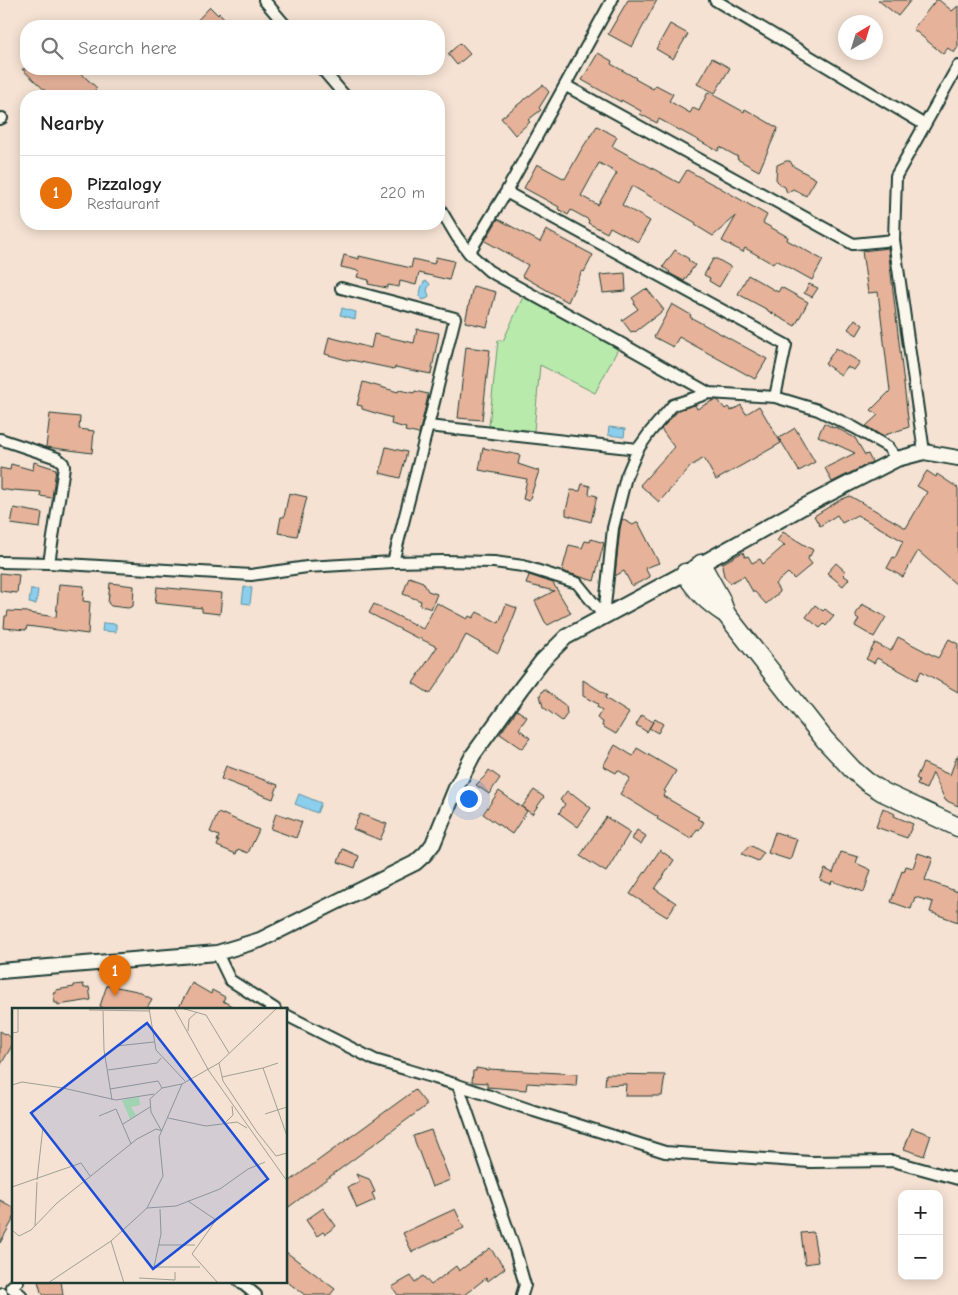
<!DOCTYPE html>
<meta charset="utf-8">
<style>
:root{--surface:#fff;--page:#f6f6f6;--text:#222;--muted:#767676;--line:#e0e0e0;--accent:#0b8043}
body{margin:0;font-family:"Comic Neue",sans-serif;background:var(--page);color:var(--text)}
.controls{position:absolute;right:15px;bottom:15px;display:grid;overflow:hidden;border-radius:10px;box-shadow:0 2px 12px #0003}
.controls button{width:45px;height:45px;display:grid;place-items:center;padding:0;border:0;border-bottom:1px solid var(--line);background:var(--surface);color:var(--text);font:25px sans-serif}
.compass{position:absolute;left:838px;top:15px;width:45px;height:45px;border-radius:50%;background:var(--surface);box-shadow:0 2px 12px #0003;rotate:38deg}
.you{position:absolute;left:468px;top:798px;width:18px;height:18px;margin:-12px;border:4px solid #fff;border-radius:50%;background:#1a73e8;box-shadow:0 0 0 8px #1a73e833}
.badge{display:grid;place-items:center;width:32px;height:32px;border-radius:50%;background:var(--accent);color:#fff;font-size:16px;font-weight:700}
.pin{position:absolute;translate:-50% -41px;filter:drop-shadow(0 1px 2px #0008)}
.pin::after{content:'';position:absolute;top:26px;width:18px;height:15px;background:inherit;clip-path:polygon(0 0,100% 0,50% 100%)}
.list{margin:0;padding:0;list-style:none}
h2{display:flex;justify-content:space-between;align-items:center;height:65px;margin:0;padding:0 20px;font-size:21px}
h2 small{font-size:16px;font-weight:400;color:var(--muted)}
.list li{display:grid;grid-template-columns:32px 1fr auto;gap:15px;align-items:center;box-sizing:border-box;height:75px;padding:0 20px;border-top:1px solid var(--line)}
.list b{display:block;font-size:19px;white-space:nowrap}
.list p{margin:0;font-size:16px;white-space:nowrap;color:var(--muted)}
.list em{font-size:16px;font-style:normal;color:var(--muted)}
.icon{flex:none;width:28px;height:28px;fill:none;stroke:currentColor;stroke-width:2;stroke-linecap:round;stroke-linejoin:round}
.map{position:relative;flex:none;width:958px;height:1295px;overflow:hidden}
.search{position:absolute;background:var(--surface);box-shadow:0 2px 12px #0003;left:20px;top:20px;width:425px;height:55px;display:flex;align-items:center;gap:12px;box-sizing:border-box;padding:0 18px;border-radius:20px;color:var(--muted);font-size:19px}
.panel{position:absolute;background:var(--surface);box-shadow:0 2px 12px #0003;left:20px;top:90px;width:425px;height:140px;border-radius:20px}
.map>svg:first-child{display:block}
.green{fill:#b8eaab;stroke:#6c9470}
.water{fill:#8cceed;stroke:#6094a3}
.building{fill:#e6b299;stroke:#1f3d34;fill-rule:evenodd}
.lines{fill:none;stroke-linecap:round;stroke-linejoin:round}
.street-casing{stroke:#1f3d34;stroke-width:14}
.secondary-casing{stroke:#1f3d34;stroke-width:18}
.highway-casing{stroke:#1f3d34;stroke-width:21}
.street{stroke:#fbf7ec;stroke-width:10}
.secondary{stroke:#fbf7ec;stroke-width:14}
.highway{stroke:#fbf7ec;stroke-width:18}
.inset-road{fill:none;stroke:#9fa093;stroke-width:1}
.view{fill:#1d4ed8;fill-opacity:0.15;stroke:#1d4ed8;stroke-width:2.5}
.inset-edge{fill:none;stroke:#1f3d34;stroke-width:2.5}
</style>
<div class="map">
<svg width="958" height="1295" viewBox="0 0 958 1295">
<rect width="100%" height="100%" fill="#f5e2d3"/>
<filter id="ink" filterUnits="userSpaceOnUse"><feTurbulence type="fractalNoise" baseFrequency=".02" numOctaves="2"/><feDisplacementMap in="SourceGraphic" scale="10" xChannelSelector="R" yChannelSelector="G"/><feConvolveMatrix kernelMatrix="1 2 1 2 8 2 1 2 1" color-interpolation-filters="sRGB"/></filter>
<g filter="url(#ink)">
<path class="green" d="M523,297L618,349L595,393L540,365L534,431L489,426L498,340L503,341Z"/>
<path class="water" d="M424,282L427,281L430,284L427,290L429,296L428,298L423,300L420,297C420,291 421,287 424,282Z
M342,308L356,312L355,319L340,315Z
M609,427L625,429L624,437L608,435Z
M244,587L252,588L250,604L242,603Z
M31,589L38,590L36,604L29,603Z
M103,623L116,624V632L102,631Z
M299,794L321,803L317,813L295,804Z"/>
<path class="building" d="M628,0H657L632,47L608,34Z
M878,0H911L898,16Z
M936,0H939L952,11L958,6V47L954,53L948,48L943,54L913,29Z
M210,7L218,15L219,13L233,26H192Z
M670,24L688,34L673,59L656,49Z
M460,43L470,54L457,65L448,54Z
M598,53L612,61L611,64L636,78L635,79L653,89L656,85L673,94L669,101L690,113L693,108L699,111L708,92L744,112L745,109L778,128L759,171L737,159L738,157L720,147L718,151L659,119L657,123L640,114L641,111L621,100V102L582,80Z
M712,58L730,68L715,93L697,84Z
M22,69H76L97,88L89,96H51Z
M543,85L549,92L539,108L541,110L528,120L530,122L515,135L501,118Z
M597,126L617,137L612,146L679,183L687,170L716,186H717L767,215L763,223L788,237L787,240L823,260L812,280L776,260L773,264L745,248L743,252L722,241L736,216L713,236L695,225L696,223L632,186L622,205L650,221L638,242L610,227L607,233L588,223L589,220L571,210L568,215L558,209L559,207L524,188L537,164L565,179L581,150ZM599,163L617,173L598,205L581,196Z
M786,161H790L793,166L816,179L806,196L793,189L787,193L785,187L779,184L776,179L777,165Z
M498,219L540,242L546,230L593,255L584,272L582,271L568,302L522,276L528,265L485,241Z
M888,248L909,427L882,436L866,426L878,415L871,410L890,391L878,292L868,293L862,251Z
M675,250L689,259L688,260L695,265L684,281L669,273L670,272L663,267Z
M344,255L359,259V256L411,268L413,259L434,264L436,257L454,261L449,280L419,273L416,285L400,281L399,287L388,285L387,288L368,284L369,280L357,277L359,271L341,267Z
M713,259H717L731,267L719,287L709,281L710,278L704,275Z
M625,273L626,291L603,293L600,275Z
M748,275L778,292L781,287L808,302L795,326L768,311V310L738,294Z
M809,284L818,288L812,297L804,293Z
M473,286L496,292L487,327L465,322Z
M645,289L646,290L647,289L664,310L635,332L634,331L631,332L622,320L638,309L634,304L635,302L632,298Z
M672,304L691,315L690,317L767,359L755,379L679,337L673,347L654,337Z
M855,319L863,325L857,335L848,329Z
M417,329L439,333L431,374L395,367L394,369L351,360L350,361L325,354L329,337L371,348L374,334L414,343Z
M466,347L490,350L482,420L458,418Z
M836,348L860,362L854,370L847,367L841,375L825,364Z
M363,382L398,392L399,390L414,393L415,391L428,394L427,396H428L419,434L405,431L406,428L391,424L392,418L362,409V406L357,405Z
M714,400H718L725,409L728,407L731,411L741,405L746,414L759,406L781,443L716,480L704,458L691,466L659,502L640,485L674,447L661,429L677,412L681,409L695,405L697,409Z
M50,414L80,417L79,429L94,431L92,453L46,447Z
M824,423L834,428L835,427L855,438L865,455L868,454L872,462L832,482L825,468L855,453L818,436Z
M795,428L815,462L799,471L779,438Z
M386,447L407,452L400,478L380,473Z
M483,448L520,455L518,464L539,471L529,501L523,499L527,479L479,470Z
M34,462L56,469L52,498L40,496L41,492L13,490V491L0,489V468L10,470L11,464L33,470Z
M927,471L936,477L937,474L958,488V586L918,551L903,577L887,568L893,557L895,558L903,541L857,515L842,523L837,515L820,526L814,516L840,500L850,496L906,528L927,492L917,486Z
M582,484L590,486L589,494L597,496L591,522L566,515V510L571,490L580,491Z
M289,493L307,497L297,536L278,533L281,517H284Z
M14,508L42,513L40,528L11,524Z
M622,519L633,525L638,522L659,563L645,568L650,577L632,586L624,571L615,576L620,529Z
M783,532L813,550L810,556L809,555L808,559L812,564L794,579L788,573L775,584L780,592L766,604L755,592H753L744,576L730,583L724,576L722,567L723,563L743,552L745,557L748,556L752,563L760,559L763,564L785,545L777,541Z
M591,539L604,543L594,581L562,571L569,545L582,548L585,541L590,542Z
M836,563L846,572L843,575L849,579L843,586L827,573Z
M0,573L19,575L17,593L0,591Z
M529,575L553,583L571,613L548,625L545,622L535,601L554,591L526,584Z
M409,577L423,582L428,591L437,594L431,609L420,605L421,601L403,594Z
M110,583L134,586L133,606L128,608L111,606L108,603Z
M59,584L84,586L83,601L90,602L88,634L27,626L26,630L4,628L5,616H7L8,611L28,612V613L56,617Z
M157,587L222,593L220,614L202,612V608L155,603Z
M437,603L467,619L469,616L473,618L477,612L499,623L506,604L517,608L507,634L498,653L466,635L452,661L430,694L413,683L437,647L419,638V639L369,613L374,604L423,629Z
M862,604L886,617L874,637L855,626L859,619L856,617V614Z
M815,605L823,611L825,609L834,616L826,626L824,624L820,628L806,617Z
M898,637L938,658L949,639L958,644V692L921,671L917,680L877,658L874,663L866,659L875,643L891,651Z
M583,680L607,695L605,698L629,713L616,734L602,726L603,722L597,718L602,710L597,707L598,704L583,696Z
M544,689L566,706L567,714L562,721L543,707L540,695Z
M517,710L527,717L519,729L530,738L522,749L500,734Z
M642,715L653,722L647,732L636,725Z
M655,719L663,724L658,733L649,728Z
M615,745L633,756L637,748L676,771L664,791L666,792L663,796L699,817L697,819L704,822L699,830L697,829L691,839L657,819L658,817L620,794L630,778L618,770L616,773L603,766Z
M957,756H958V806L945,800L933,773L926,789L917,785L919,780L916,778L923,763L950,775Z
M226,766L278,785L273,799L221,779Z
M489,770L500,778L489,794L476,785L486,775Z
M534,790L544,797L532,814L522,807Z
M499,791L527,811L512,834L483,814Z
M567,791L572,795L573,794L591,808L578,827L559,813L565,804L560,800Z
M883,808L895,814L894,816L913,824L907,838L876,827Z
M218,813L223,815V814L259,830L248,853L238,849L236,854L217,846L219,841H217L219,836L210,832Z
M276,813L302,822L296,838L271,829Z
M360,814L387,824L380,840L353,829Z
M606,817L630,832L606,872L580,856Z
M637,830L646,836L641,845L632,839Z
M775,832L797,839L790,860L768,853Z
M750,845L764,853L758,861L742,854Z
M343,849L359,856L355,868L338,862Z
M660,850L674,860L655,889L676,903L667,917L630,894Z
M841,852L858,857L856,863L871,870L864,892L832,881L831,884L820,880L825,869L833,873Z
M918,853L933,858L925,880L958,892V922L930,912L933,902L915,897L911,909L891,902L902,871L904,872L906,866L913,868Z
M192,983L211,994L212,990L225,997L223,1001L237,1009H178Z
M83,984L84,988L89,987L91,1000L58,1005V1003H55L53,993H56V990L74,987V985Z
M107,985L137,991L152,999L146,1009H105L100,1006Z
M0,1031L14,1039V1042L0,1066Z
M476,1068L488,1070V1069L577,1074L576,1086L527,1083L526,1090L487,1087V1083L472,1082L473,1071H476Z
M606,1074L665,1075L662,1096H625L626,1084L605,1085Z
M415,1090L427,1105L286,1209V1184Z
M912,1128L931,1135L924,1156L904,1149Z
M431,1130L450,1180L432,1187L413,1136Z
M356,1174L369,1179L375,1192L372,1193L375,1200L357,1208L348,1187L360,1182Z
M0,1200L14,1208V1218L0,1243Z
M323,1208L336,1226L325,1234L323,1232L317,1236L306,1220Z
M455,1209L464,1228L412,1252L403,1233Z
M813,1232L818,1262L805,1264L801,1233Z
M490,1248L505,1268L488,1281L486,1278L464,1295H398L392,1287L411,1276L415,1282L423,1276L431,1285L456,1266L459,1271Z
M286,1252L335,1289L330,1295H305L286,1281Z
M38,1281H61L63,1295H44L41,1292Z"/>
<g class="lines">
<g class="street-casing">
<path id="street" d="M264,0L286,26
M715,0L925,125
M322,69L345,96
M570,88L853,244L894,240
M0,119L2,118
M506,192L786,345L775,397
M439,207L457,237L469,253L489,271L615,340L709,393
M469,253L506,192L612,0
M341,288L455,318L428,426L393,562
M428,426L638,449
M0,439L57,458L63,463L64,467L49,563
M924,452L894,240L896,176L958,66
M0,562L49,563L251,575L307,567L393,562L443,561L494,562L523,566L577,583L604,616
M604,616L613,528L626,477L638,449L650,432L673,405L709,393L775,397L818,410L855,428L888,447L897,459
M217,953L230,980L275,1009
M286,1015L375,1060L458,1085L534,1111L665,1152L810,1162L893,1161L958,1179
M458,1085L515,1250L525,1285L522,1295
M18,1281L11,1287L21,1295
M239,1281L256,1295
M0,1295L2,1293"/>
</g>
<g class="secondary-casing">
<path id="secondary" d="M0,971L217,953L260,940L415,863L425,854L433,844L456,788L473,755L522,687L542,661L566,637L685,573L803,507L897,459L924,452L958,458"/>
</g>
<g class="highway-casing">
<path id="highway" d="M701,564L720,598L726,614L825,740L852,769L867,782L883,792L958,827
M685,573C697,592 707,602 726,614"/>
</g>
<use href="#street" class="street"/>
<use href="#secondary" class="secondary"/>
<use href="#highway" class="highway"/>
</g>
</g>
<g transform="translate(12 1008)">
<rect width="275" height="275" fill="#f5e2d3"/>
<path d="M127,89L128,97L119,99L124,107L118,111L110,92Z" fill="#b8eaab"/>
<path class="inset-road" d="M137,0L144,42L173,73M162,0L197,63L275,173M169,0L194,7L217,45M77,2L138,3M91,3L92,42L100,92M176,23L177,11L185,4M0,25L6,24V0M104,38L142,34M207,55L211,73L245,124L264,148L275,145M251,60L266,55M96,62L145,55L149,50M210,69L251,60L275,128M0,77L10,74L51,80L104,92L142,86M98,81L146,73L150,80M253,106L275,99M87,108L104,101L119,136M156,110L194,118L225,114L235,120M214,114L221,107L220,98M111,116L138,99M149,122L139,104L138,91L150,80L170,76M25,172L31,119M0,179L69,155L78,168M176,193L204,212L180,246L206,275M135,200L164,198L208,181L236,161L253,154M148,201L149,226L142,259H188M23,218L25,174M1,223L7,228L19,222L45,195L125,131L144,121L150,123M99,233L112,275M147,237H183M127,270L163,272V264M36,275L99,233L135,200L151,168L147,129L170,76L207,55L265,0"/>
<path class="view" d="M135,15L256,171L141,261L19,105Z"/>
<rect width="275" height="275" class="inset-edge"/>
</g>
</svg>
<div class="controls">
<button>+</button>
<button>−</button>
</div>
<svg class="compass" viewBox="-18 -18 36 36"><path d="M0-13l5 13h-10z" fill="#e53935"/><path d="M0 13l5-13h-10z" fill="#767676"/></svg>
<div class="you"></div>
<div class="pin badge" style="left:115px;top:996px;background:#e8710a">1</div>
<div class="search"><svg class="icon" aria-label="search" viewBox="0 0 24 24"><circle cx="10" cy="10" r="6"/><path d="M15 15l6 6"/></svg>Search here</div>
<section class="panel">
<h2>Nearby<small></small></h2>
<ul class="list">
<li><span class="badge" style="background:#e8710a">1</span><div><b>Pizzalogy</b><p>Restaurant</p></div><em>220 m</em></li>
</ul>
</section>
</div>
